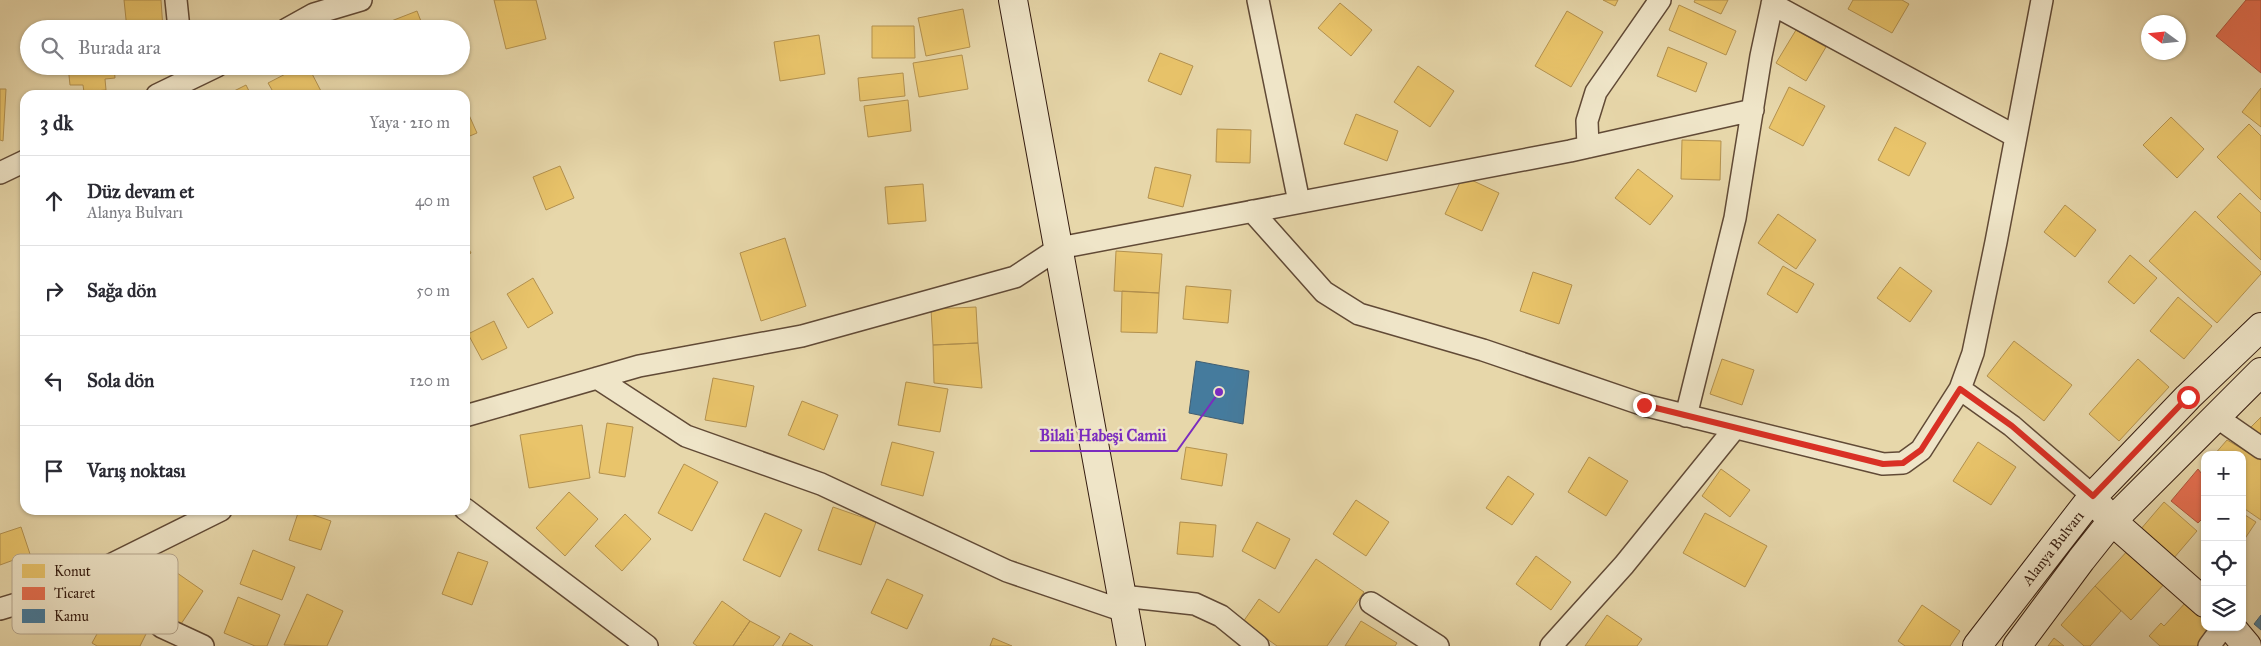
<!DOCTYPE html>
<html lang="tr">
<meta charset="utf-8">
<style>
:root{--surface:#fff;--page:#f7f7f7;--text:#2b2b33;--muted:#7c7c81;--line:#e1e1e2}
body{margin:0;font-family:"IM FELL Great Primer",serif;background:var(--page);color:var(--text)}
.controls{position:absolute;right:15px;bottom:15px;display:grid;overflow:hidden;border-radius:10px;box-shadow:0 1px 4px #0004}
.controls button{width:45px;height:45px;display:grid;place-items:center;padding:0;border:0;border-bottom:1px solid var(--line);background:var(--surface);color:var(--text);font:25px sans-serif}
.compass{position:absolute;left:2141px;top:15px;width:45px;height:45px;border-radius:50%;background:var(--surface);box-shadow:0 1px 4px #0004;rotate:285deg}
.stop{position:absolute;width:15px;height:15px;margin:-11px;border:4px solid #d93025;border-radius:50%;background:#fff}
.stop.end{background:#d93025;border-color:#fff;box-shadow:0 1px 5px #0008}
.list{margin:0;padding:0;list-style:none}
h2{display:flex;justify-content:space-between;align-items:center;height:65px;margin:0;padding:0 20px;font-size:21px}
h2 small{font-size:16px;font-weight:400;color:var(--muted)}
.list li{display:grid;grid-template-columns:32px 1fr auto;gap:15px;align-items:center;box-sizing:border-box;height:90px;padding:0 20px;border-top:1px solid var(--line)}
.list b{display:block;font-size:19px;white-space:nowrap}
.list p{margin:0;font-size:16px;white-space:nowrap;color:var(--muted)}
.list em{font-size:16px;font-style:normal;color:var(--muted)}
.icon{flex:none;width:28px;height:28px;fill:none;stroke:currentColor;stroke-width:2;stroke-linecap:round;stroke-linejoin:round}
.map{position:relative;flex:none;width:2261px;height:646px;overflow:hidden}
.search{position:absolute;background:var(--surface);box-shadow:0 1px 4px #0004;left:20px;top:20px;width:450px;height:55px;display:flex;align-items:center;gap:12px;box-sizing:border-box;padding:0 18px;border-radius:28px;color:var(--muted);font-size:19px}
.panel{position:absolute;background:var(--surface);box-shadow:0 1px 4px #0004;left:20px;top:90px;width:450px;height:425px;border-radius:15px}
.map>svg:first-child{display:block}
.homes{fill:#e9c46a;stroke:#b3914f}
.shops{fill:#e76f51;stroke:#b1563d}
.public{fill:#457b9d;stroke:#405e72}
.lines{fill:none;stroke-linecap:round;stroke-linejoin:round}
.street-casing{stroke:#614a36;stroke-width:24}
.secondary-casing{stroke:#341b0f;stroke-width:30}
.street{stroke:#efe5c8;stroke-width:21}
.secondary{stroke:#efe5c8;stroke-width:28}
.route{stroke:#d93025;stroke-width:6}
.labels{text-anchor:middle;stroke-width:5;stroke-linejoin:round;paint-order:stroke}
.street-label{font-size:15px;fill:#341b0f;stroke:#efe5c8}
.key{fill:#efe5c8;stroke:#b7a890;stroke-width:1}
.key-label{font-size:14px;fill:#341b0f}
.leader{fill:none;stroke:#7b2cbf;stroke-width:2}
.callout-dot{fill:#7b2cbf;stroke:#efe5c8;stroke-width:2}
.callout-label{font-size:16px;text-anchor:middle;font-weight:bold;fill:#7b2cbf;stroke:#efe5c8;stroke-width:5;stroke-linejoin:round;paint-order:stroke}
</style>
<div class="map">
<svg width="2261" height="646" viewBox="0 0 2261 646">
<rect width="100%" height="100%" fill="#e7d7aa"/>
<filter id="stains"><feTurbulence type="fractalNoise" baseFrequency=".004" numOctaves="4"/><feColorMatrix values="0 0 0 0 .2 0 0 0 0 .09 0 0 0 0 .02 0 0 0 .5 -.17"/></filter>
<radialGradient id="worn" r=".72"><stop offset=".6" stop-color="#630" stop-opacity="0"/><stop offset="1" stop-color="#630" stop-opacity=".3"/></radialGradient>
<path class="homes" d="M124,0H161L163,29H127Z
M494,0H536L546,39L506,49Z
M1603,0H1618L1615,6Z
M1695,0H1728L1721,14L1694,2Z
M1853,0H1902L1909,4L1892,33L1848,9Z
M1340,3L1372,30L1351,56L1318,28Z
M1679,5L1736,31L1726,55L1669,30Z
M963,9L970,47L926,56L918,18Z
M417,11L424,29H382L381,25Z
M1567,11L1603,32L1571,87L1535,66Z
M872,26H914L915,58H872Z
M1796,30L1826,47L1806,81L1776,63Z
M819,35L825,74L780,81L774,42Z
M1668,47L1707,63L1696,92L1657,76Z
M1160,53L1193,66L1181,95L1148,81Z
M962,55L968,89L919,97L913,63Z
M68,66H114L115,78L105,79L106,90L84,92L83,85H70Z
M301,66H308L323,95H275L268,83Z
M1418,66L1454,91L1430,127L1394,102Z
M903,73L905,96L860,101L858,78Z
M246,85L251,95H226Z
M1789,87L1825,106L1803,146L1769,128Z
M2261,88V127L2242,112Z
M0,89H6L3,141L0,140Z
M908,100L911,131L868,137L864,106Z
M465,106L477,133L465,138Z
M1356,114L1398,131L1387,161L1344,144Z
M2171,117L2204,149L2177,178L2143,145Z
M2249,124L2261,136V200L2217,157Z
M1895,127L1926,143L1909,176L1878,160Z
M1217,129L1251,130L1250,163L1216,162Z
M1682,140L1721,141L1720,180L1681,179Z
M560,166L574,198L546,210L533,177Z
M1155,167L1191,175L1183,207L1148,198Z
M1638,169L1673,196L1650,225L1615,198Z
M1463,176L1499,193L1482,231L1445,214Z
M923,184L926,221L888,224L885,187Z
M2240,193L2261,213V260L2217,217Z
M2065,205L2096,230L2075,257L2044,232Z
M2195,211L2261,272V274L2217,323L2149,261Z
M1778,214L1816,240L1796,269L1758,243Z
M785,238L806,306L761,321L740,253Z
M465,242L471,253L465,257Z
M1116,251L1162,254L1159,293L1114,291Z
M2130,255L2157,278L2134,304L2108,282Z
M1783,266L1814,284L1797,313L1767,294Z
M1900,267L1932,291L1910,322L1877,298Z
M1533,272L1572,285L1559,324L1520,311Z
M533,278L553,313L528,328L507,294Z
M1186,286L1231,290L1228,323L1183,319Z
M1122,291L1159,293L1157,333L1121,332Z
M2178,297L2212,326L2184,359L2150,331Z
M976,307L978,343L933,345L931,309Z
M494,321L507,348L482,360L468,334Z
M2014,341L2072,385L2044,421L1987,376Z
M978,343L982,388L934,383L933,345Z
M1722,359L1754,370L1742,405L1710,394Z
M2138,359L2169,387L2119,441L2089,414Z
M713,378L754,386L746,427L705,420Z
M906,382L948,389L940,432L898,425Z
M802,401L838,415L824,450L788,435Z
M2261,417V438L2249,429Z
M607,423L633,427L625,477L599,473Z
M582,425L590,478L529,488L520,435Z
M2227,440L2261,460V520L2242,507V455H2214Z
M892,442L934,452L923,496L881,485Z
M1978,442L2016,467L1991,505L1953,481Z
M1186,447L1227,454L1222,486L1181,479Z
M1589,457L1628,481L1606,516L1568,492Z
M684,464L718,482L692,531L658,513Z
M1721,469L1750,490L1730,517L1702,496Z
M1508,476L1534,494L1512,525L1486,508Z
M569,492L598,519L565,556L536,528Z
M1356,500L1389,522L1366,556L1333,534Z
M2164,502L2197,531L2173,559L2140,530Z
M833,507L876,522L861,565L818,550Z
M299,510L331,521L321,550L289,540Z
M765,513L802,530L780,577L743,560Z
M1705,513L1767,546L1745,587L1683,553Z
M2242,513L2256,522L2242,543Z
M625,514L651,539L622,571L595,546Z
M1180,522L1216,525L1213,557L1177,554Z
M1257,522L1290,539L1275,569L1242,551Z
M21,527L30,554L0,565V534Z
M2130,548L2166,582L2131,620L2095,586Z
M253,550L295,567L282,600L240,584Z
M458,552L488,562L472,605L442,594Z
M1536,556L1571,582L1551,610L1516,584Z
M1316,559L1364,592L1327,646H1277L1243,622L1259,599L1279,613Z
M170,568L203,591L181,624L147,602Z
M887,579L923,595L907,629L871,613Z
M2095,586L2121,611L2090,646H2084L2061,625Z
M307,594L343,611L327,646L284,645Z
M238,597L280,615L267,646H255L224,633Z
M722,601L750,621L733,646H697L693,643Z
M2187,601L2205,617V627H2216L2202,646H2160L2149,636L2161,623L2164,626Z
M1922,605L1960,631L1950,646H1905L1898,641Z
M108,614L146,634L140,646H97L92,643Z
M1607,615L1642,639L1637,646H1585Z
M750,621L780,637L773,646H733Z
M1361,621L1397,643L1395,646H1345Z
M790,633L813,646H782Z
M993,638L1012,646H990Z
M2054,638L2064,646H2048Z"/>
<path class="shops" d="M2246,0H2261V73L2216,36Z
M2198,469L2205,478V516L2198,523L2171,501Z"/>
<path class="public" d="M1196,361L1249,371L1243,424L1189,413Z
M2261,615V630L2254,624Z"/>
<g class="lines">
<g class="street-casing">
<path id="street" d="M176,0L179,29
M1258,0L1299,202
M1772,4L2015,136
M287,29L314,14L361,0
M157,95L217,66
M1588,147L1587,121L1596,92L1660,0
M0,173L25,161
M1252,211L1324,292L1359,314L1483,350L1644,405L1883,464L1903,463L1921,450L1960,389L1973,353L1996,242L2042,0
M597,378L686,436L821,484L1007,571L1124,611
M1960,389L2012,426L2093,496
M465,416L639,366L802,336L932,300L1015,277L1059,248L1570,151L1753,110
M1686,416L1735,218L1761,56L1773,0
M2215,416L2261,448
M465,509L647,646
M96,571L162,627L203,646
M1122,596L1195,604L1221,616L1258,646
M1371,603L1438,646
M0,609L56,592L221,510
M1551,646L1624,565L1735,428
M2209,646L2223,627"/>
</g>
<g class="secondary-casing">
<path id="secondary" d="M1013,0L1131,646
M2101,508L2112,521L2205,603
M2231,627L2247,646
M1977,646L2093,496L2188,397L2261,327
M2017,646L2081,560L2112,521L2261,372"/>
</g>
<use href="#street" class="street"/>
<use href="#secondary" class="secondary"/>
</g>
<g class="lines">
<path class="route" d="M1644,405L1883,464L1903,463L1921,450L1960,389L2012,426L2093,496L2188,397"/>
</g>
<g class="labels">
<g class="street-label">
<text transform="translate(2053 548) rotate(-52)" y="5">Alanya Bulvarı</text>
</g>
</g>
<rect x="12" y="554" width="166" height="80" rx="8" class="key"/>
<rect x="22" y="564" width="23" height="14" fill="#e9c46a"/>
<rect x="22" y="587" width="23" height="13" fill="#e76f51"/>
<rect x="22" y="609" width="23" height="14" fill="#457b9d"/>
<g class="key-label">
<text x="54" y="576">Konut</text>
<text x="54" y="598">Ticaret</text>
<text x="54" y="621">Kamu</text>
</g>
<path class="leader" d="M1219 392L1177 451H1030"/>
<circle class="callout-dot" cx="1219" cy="392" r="5"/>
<g class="callout-label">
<text x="1103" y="441">Bilali Habeşi Camii</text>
</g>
<rect width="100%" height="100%" filter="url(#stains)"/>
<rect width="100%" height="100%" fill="url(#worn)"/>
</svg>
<div class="controls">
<button>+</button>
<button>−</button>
<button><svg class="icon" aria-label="locate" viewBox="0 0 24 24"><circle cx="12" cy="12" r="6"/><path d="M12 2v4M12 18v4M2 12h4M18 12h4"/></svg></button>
<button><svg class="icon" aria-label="layers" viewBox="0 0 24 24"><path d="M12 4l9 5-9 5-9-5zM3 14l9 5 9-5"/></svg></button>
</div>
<svg class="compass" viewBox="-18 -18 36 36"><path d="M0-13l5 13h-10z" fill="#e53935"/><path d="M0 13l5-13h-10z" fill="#7c7c81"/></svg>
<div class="stop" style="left:2188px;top:397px"></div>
<div class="stop end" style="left:1644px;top:405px"></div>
<div class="search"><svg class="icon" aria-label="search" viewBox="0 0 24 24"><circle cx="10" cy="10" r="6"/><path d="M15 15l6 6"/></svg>Burada ara</div>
<section class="panel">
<h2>3 dk<small>Yaya · 210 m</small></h2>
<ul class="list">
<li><svg class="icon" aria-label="ahead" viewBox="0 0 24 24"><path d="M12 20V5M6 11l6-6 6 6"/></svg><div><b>Düz devam et</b><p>Alanya Bulvarı</p></div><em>40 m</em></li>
<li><svg class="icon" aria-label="right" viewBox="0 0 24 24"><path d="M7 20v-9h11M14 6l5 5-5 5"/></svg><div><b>Sağa dön</b></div><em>50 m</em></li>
<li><svg class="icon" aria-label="left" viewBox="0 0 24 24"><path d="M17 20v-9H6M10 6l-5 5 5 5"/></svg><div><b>Sola dön</b></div><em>120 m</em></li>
<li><svg class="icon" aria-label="arrive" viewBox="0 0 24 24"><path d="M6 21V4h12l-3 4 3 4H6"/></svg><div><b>Varış noktası</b></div></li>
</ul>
</section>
</div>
